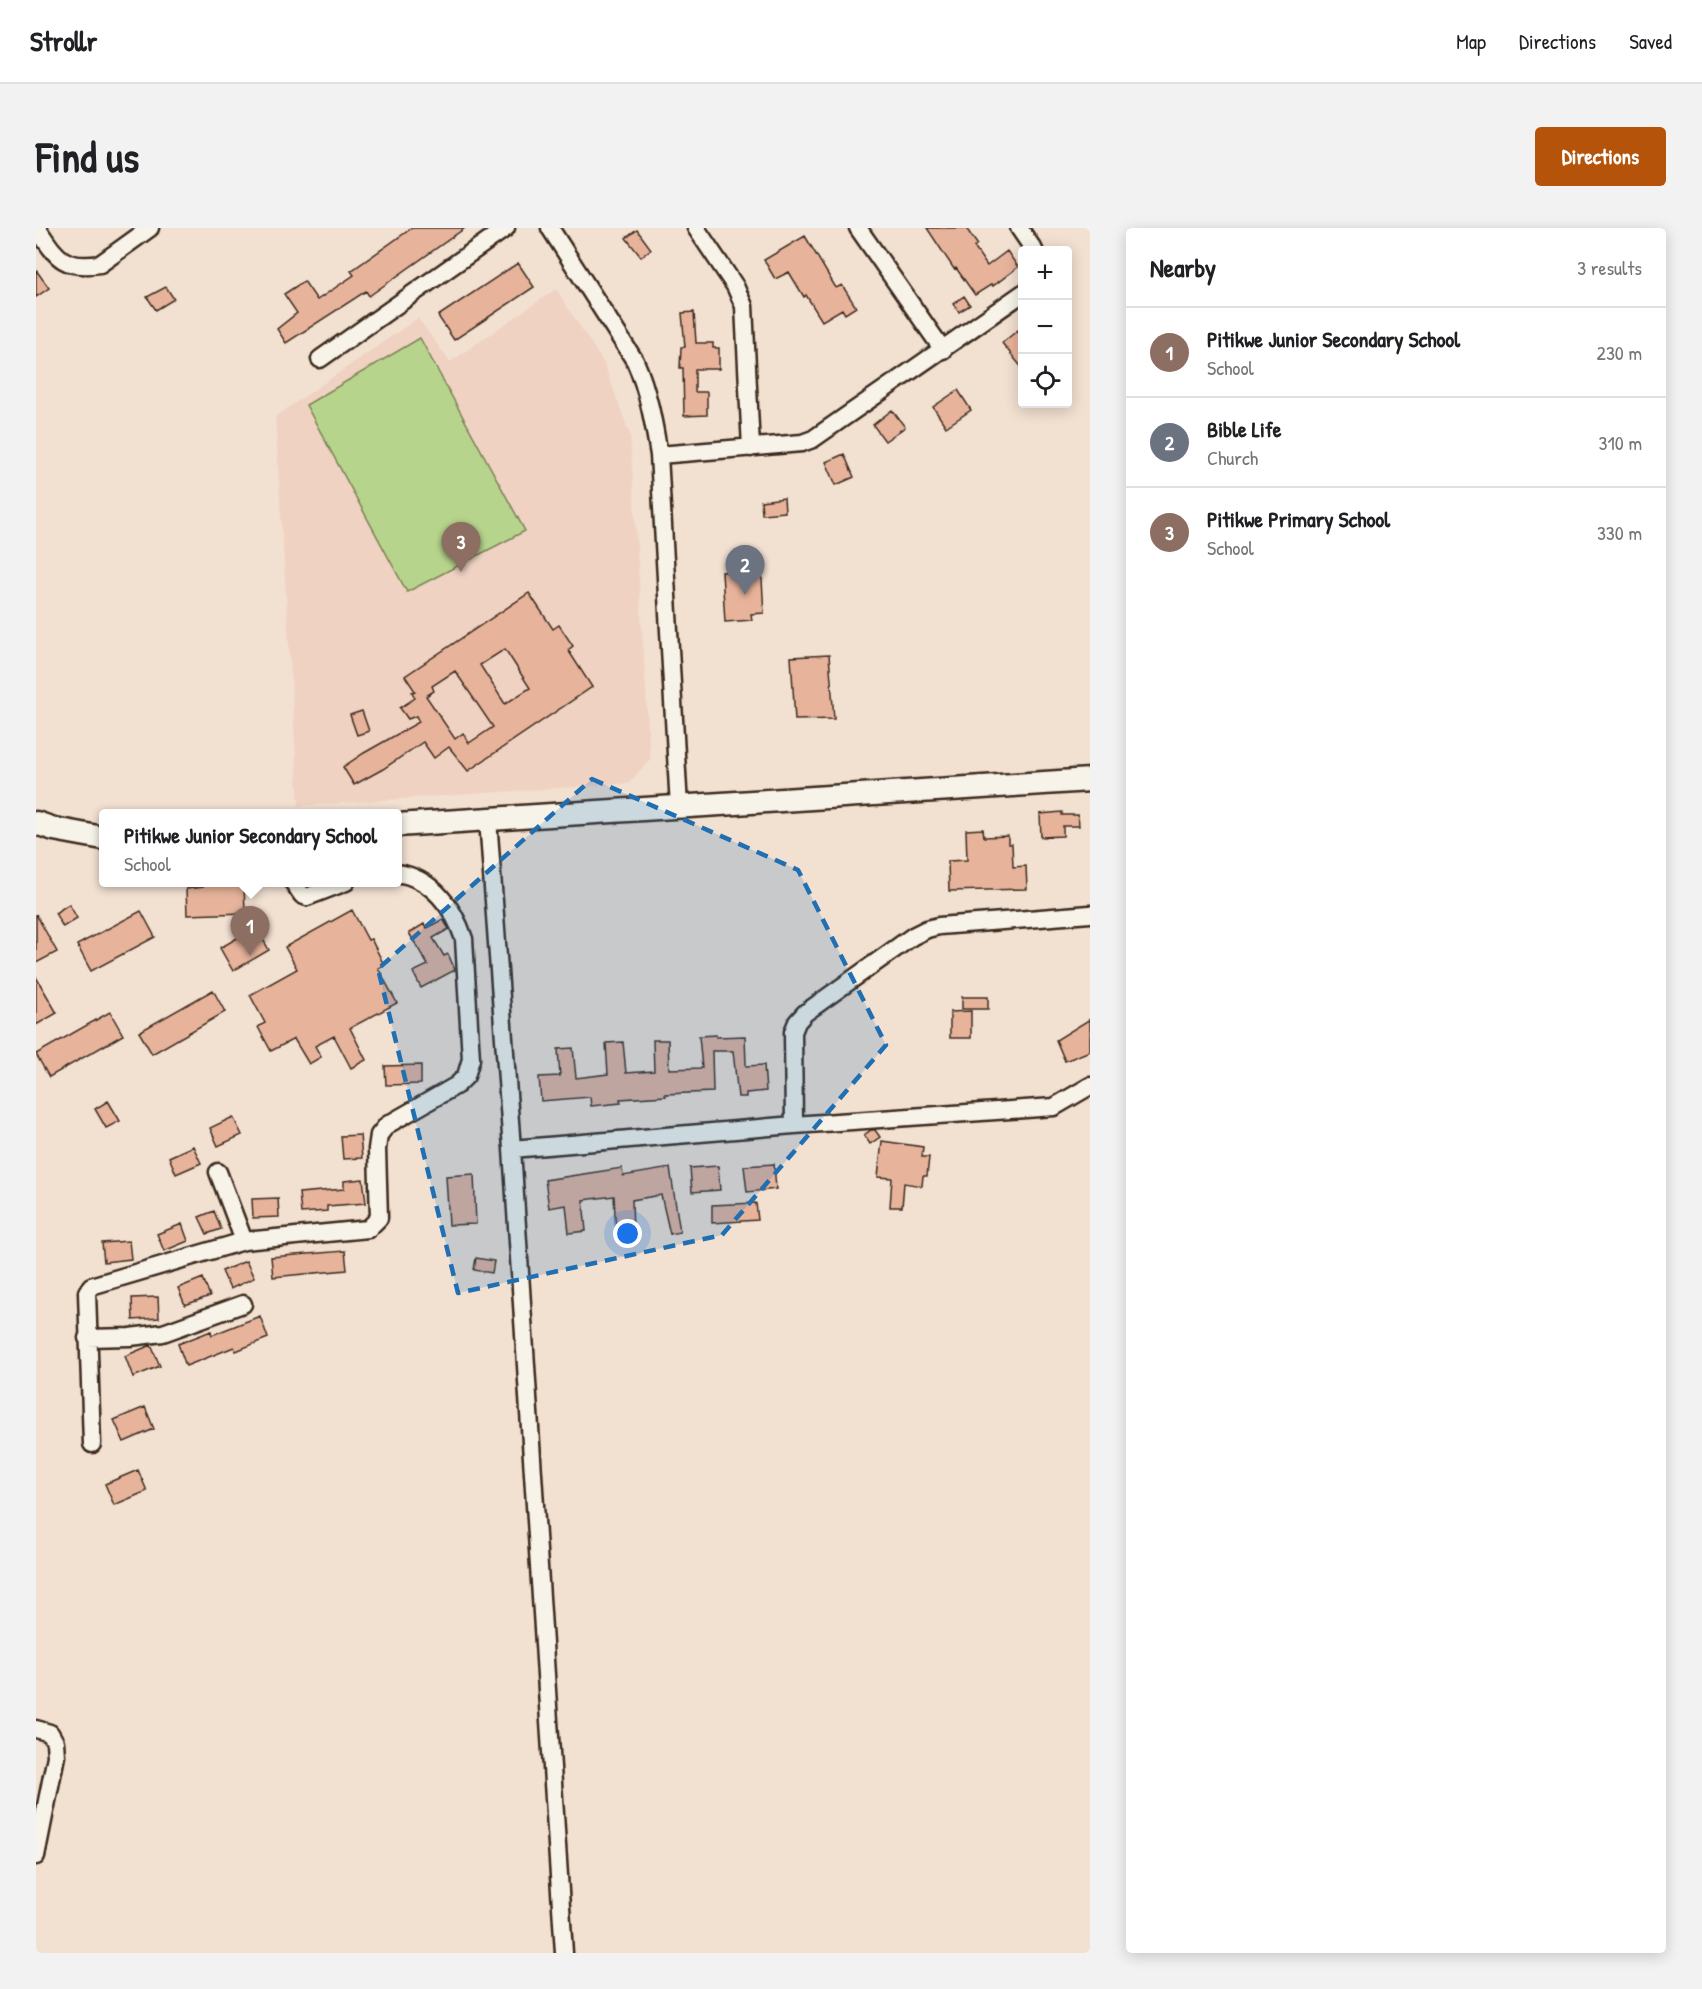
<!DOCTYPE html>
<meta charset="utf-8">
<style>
:root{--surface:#fff;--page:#f2f2f2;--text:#202124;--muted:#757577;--line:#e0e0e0;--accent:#b45309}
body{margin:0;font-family:"Patrick Hand",sans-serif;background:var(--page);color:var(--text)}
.controls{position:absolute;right:18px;top:18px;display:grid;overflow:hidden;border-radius:6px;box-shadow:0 3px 15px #0003}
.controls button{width:54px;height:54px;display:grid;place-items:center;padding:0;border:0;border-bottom:2px solid var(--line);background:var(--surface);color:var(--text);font:30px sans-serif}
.you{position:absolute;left:592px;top:1006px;width:21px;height:21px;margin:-15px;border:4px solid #fff;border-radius:50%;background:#1a73e8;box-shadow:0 0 0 9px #1a73e833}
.badge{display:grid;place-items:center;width:39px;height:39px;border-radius:50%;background:var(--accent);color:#fff;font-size:20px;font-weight:700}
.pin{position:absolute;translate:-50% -50px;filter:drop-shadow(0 2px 3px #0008)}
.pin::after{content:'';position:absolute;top:32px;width:21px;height:18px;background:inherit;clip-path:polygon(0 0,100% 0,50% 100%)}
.popup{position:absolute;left:63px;top:581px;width:303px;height:78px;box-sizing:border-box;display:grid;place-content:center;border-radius:6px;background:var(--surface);filter:drop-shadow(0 2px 4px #0005);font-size:20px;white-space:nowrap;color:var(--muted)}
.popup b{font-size:22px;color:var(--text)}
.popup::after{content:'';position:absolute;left:50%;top:100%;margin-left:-12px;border:12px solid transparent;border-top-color:var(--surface)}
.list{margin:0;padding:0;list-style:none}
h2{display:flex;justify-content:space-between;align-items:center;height:78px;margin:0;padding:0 24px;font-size:26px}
h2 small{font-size:20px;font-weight:400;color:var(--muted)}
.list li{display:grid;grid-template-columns:39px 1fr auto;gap:18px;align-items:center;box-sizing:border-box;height:90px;padding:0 24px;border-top:2px solid var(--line)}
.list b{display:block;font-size:22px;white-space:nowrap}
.list p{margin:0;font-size:20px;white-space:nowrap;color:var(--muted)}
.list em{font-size:20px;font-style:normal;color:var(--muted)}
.icon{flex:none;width:33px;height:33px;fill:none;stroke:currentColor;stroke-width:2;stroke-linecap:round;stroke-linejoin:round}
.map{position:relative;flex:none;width:1054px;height:1725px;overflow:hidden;border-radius:6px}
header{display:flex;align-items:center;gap:36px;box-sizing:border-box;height:84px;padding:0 30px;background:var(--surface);border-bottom:2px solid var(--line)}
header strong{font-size:28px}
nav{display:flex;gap:33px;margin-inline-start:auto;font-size:21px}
.intro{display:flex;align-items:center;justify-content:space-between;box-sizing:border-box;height:144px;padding:0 36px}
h1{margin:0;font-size:42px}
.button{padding:15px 27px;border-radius:6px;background:var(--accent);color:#fff;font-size:21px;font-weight:700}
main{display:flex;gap:36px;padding:0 36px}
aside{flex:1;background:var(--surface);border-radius:6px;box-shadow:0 3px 15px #0003}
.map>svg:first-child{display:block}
.built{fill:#efd2c1}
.green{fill:#b7d48c;stroke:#797f55;stroke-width:1.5}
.building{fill:#e8b39b;stroke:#3b2a1e;stroke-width:1.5;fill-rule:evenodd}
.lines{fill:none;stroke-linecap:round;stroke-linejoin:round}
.street-casing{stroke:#3b2a1e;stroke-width:21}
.secondary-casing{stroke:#3b2a1e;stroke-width:27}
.street{stroke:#f7f3e8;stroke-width:16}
.secondary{stroke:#f7f3e8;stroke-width:22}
.marked{fill:#1f6fb2;fill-opacity:0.2;stroke:#1f6fb2;stroke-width:4.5;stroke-dasharray:12 8;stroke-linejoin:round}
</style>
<header>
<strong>Strollr</strong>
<nav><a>Map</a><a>Directions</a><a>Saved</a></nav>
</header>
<div class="intro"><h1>Find us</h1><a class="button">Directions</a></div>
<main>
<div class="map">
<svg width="1054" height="1725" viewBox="0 0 1054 1725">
<rect width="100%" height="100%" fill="#f2e0d1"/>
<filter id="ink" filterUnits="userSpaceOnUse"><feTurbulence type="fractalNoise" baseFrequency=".0167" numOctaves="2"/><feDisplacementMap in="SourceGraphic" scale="12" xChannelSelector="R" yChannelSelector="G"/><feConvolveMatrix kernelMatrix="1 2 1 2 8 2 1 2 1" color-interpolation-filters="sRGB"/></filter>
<g filter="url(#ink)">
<path class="built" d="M520,61L568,136L594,207L614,531L593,555L263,578L239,189L382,90L414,134Z"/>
<path class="green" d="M384,110L489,303L371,364L270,177Z"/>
<path class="building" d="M376,0H429L333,68L330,63L250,115L241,101L261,85L248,66L268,53L281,72L318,47L315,43Z
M891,0H930L941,16L938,19L951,38L971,23L982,39L957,58L956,56L939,67L920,40L918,41Z
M601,2L615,21L605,29L590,10Z
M769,8L800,60L806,57L820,79L809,86L806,81L786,93L770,67L768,69L753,44L739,51L728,32Z
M482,35L498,59L418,112L402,88Z
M0,42L13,60L0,69Z
M130,59L138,71L120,82L111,69Z
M928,68L934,77L923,84L917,76Z
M658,84L660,115H677V120H683V141H659V164H671V187L648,188L647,140H644L645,119H649L646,85Z
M982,102L987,108V141L966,115Z
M922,162L935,182L910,199L897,179Z
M856,182L869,199L849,213L837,197Z
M808,226L818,249L800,257L790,234Z
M748,270L749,284L726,286L725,273Z
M725,335L728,385L715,386L716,392L689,394L686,344L694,343L693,337Z
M493,365L517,401L523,397L537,418L532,422L556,459L432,543L413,519L398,530L387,514L347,541L318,557L307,539L328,525L383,494L380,488L372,491L364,480L379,470L376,464L379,463L369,448ZM469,421L494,460L469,476L444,437ZM419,443L457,499L433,515L427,505L419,511L390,468L398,463L396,458Z
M793,427L798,491L759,492L755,429Z
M326,483L333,503L321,507L314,487Z
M1026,584V587H1042L1043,598H1027V608L1005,609L1004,586Z
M947,601L948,609L972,608V616H976L977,639L990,638L991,661L913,663L912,633L931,632L930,602Z
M166,654H208L209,685L151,687L150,661L167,659Z
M33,676L41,690L27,699L19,685Z
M316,682L332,712L335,711L348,737L342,740L361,775L314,800L330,832L315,840L298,808L279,818L285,829L273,836L258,811L235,823L222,799L229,795L214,767L261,741L249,719Z
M105,683L119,709L55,743L41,717Z
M0,686L21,724L0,735Z
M407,691L413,701L397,710L408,728L412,726L419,742L385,760L377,744L392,737L373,705L388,696L391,700Z
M220,699L233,722L197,743L184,720Z
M0,749L21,785L0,797Z
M177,762L189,784L116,826L103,804Z
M926,769H952V781H926Z
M935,783V810H914V784Z
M74,784L87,807L13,849L0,826Z
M1054,791V823L1029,833L1020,812Z
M680,807V809L709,808L710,838L728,837L730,863L710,865V869H702L697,823H676L677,864L629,866L630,868L584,871L585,875L555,878L554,869L505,873L503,849L524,848L522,821L537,820L540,850L572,846L570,815L587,814L590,845L618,843L617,812H632L633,841L666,840L663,808Z
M385,837V856L350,857L349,838Z
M72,873L84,893L70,900L59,881Z
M197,889L206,907L182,918L174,900Z
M835,902H839L844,909L834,916L828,907Z
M324,907L326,930L307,931L305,908Z
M846,913L887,919L886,929H893L891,948H887L886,958L868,955L866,979H854L856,950L842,949Z
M157,918L165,935L140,946L133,929Z
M738,936L740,961L711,964L708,938Z
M682,938L684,962L656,964L654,940Z
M586,940L587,948L634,940L644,1004L634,1006L625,967L596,972L597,1004L580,1005L578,968L547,972L550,1003L533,1005L530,977L513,980L509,952Z
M438,946L440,996L413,997L410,948Z
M327,951L330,975L291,978V983L265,985L263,965L308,961V953Z
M242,970L243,989L217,990L216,971Z
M720,975L722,992L676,995V977Z
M178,983L185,1001L171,1006L163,989Z
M146,996L152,1013L128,1023L121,1006Z
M93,1013L95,1031L68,1034L66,1015Z
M309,1023L311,1042L237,1049L235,1029Z
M440,1030L458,1033L456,1045L438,1042Z
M210,1033L218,1050L194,1061L186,1043Z
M167,1050L174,1068L149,1077L142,1060Z
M122,1069L123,1090L97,1092L96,1070Z
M224,1088L232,1110L200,1123L198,1119L150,1138L142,1116L175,1103L176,1107Z
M115,1117L124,1138L97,1149L89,1128Z
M109,1179L118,1201L88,1214L78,1192Z
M102,1242L111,1263L78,1277L69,1256Z"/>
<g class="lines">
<g class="street-casing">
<path id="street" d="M1,0C20,28 26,42 64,36L114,0
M514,0L599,133C612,162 618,196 623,227L643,579
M660,0L699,58L708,78L715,220
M822,0L907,122
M983,0L998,22
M284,131L470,0
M623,227L766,215L777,211L987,65
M452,591L476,921L528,1725
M257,654L266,667L271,669L310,654
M758,897L757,804L761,794L769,785L877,708L891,701L903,698L1054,686
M476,921L758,897L1018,879L1054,858
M182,944L208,1013
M51,1110L94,1109L127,1105L207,1076
M56,1216L51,1064L55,1058L208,1013L332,1001L343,990L341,921L343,907L351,897L421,857L430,848L435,831L428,711C418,680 396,650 361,645
M0,1501L14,1505L19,1514L20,1528L0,1628"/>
</g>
<g class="secondary-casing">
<path id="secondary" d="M0,595L18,601L67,610
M361,597L1054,552"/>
</g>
<use href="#street" class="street"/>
<use href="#secondary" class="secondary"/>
</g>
</g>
<path class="marked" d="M556,551L762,642L850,817L686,1007L422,1065L342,741Z"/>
</svg>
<div class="controls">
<button>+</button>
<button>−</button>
<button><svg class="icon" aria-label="locate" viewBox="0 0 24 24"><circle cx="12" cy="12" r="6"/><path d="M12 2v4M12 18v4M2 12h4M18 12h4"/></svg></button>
</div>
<div class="you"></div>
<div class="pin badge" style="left:214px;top:728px;background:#8d6e63">1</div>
<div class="popup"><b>Pitikwe Junior Secondary School</b>School</div>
<div class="pin badge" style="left:709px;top:367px;background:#6b7280">2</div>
<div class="pin badge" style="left:425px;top:344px;background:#8d6e63">3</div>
</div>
<aside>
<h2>Nearby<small>3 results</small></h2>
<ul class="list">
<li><span class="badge" style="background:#8d6e63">1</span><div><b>Pitikwe Junior Secondary School</b><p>School</p></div><em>230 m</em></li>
<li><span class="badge" style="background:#6b7280">2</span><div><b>Bible Life</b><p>Church</p></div><em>310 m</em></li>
<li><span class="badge" style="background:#8d6e63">3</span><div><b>Pitikwe Primary School</b><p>School</p></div><em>330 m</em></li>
</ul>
</aside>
</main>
